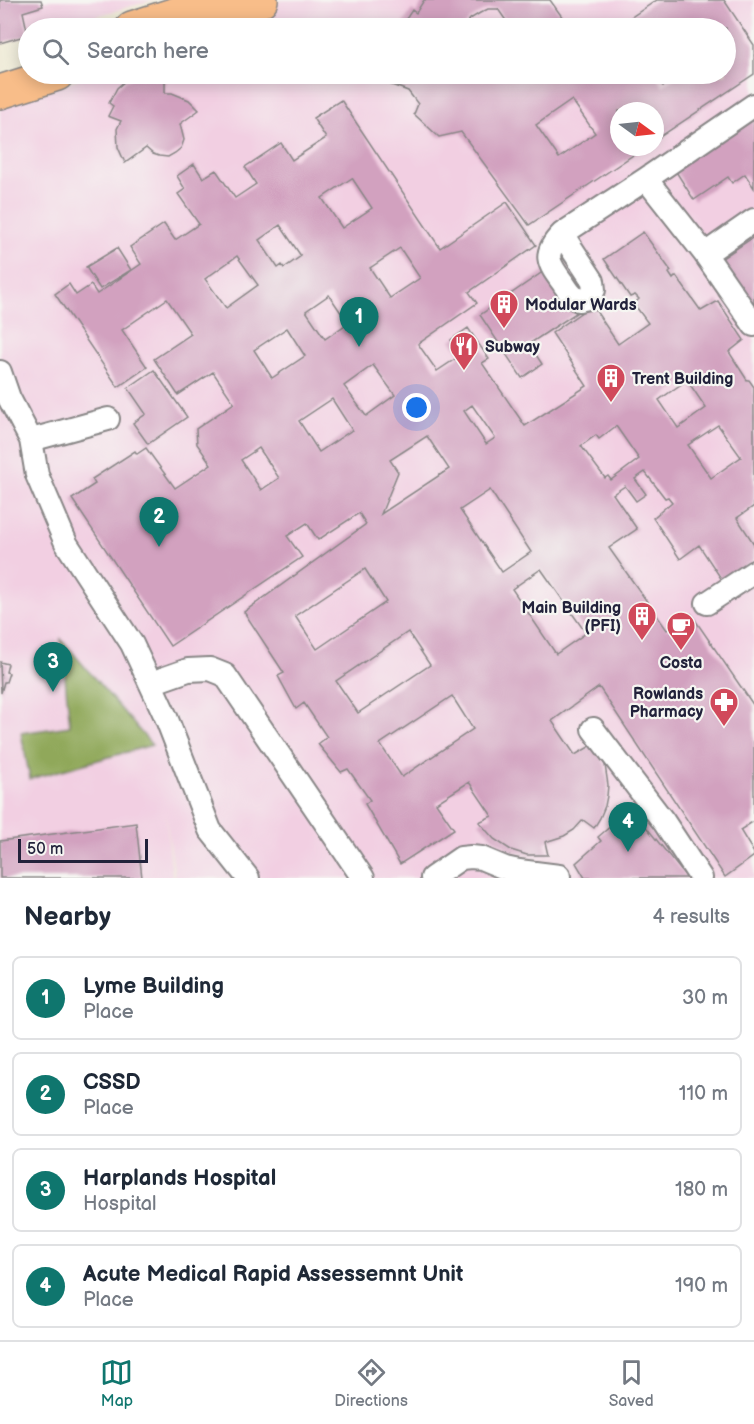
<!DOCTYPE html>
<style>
:root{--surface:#fff;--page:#f2f2f3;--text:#1f2937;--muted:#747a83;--line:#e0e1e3;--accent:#0f766e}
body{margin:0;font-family:"Balsamiq Sans",sans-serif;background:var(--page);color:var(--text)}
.compass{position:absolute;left:610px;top:102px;width:54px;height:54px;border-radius:50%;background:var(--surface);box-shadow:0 3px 15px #0003;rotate:105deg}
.scale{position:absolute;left:18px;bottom:15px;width:130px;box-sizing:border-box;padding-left:6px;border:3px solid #22223b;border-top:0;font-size:16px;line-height:21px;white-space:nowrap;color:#22223b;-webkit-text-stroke:4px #f6f6f2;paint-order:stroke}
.you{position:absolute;left:417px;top:408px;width:21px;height:21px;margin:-15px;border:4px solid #fff;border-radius:50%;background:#1a73e8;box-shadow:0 0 0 9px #1a73e833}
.badge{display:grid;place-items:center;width:39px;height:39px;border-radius:50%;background:var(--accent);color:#fff;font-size:20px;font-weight:700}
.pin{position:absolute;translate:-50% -50px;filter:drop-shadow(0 2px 3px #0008)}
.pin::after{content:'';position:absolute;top:32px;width:21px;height:18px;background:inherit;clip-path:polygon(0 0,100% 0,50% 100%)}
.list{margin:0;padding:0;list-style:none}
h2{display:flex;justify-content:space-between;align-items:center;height:78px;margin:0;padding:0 24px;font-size:26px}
h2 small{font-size:20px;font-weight:400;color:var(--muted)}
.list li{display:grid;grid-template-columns:39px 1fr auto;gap:18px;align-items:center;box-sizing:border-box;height:84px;margin:0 12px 12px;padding:0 12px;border:2px solid var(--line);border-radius:9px}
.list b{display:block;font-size:22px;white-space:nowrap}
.list p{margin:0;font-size:20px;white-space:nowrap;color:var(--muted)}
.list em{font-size:20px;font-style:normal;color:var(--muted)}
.icon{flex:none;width:33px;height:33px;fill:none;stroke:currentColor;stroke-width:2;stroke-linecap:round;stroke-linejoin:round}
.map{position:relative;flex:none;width:754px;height:878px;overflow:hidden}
.search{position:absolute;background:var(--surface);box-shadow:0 3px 15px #0003;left:18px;right:18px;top:18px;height:66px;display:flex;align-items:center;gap:15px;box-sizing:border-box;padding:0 21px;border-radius:33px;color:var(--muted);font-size:22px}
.sheet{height:462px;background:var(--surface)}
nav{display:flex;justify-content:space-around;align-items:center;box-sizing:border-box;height:84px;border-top:2px solid var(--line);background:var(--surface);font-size:16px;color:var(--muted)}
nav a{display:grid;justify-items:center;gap:3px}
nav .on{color:var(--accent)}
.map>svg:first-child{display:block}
.built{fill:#f2cfe2;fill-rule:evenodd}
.forest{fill:#90a85a;stroke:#59654a;stroke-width:1.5}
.building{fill:#d2a1bf;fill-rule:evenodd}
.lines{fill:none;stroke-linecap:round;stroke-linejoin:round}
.minor-casing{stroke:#888686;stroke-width:26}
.highway-casing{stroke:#888686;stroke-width:36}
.minor{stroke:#fff;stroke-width:22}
.highway{stroke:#f8bd89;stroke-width:33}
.labels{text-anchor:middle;stroke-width:4.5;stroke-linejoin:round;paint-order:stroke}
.poi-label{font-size:16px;font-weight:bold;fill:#22223b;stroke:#f6f6f2;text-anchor:start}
</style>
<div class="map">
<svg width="754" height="878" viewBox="0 0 754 878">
<rect width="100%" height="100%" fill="#f6f6f2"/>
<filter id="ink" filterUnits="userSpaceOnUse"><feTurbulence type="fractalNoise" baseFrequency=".0167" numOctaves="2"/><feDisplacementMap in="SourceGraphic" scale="12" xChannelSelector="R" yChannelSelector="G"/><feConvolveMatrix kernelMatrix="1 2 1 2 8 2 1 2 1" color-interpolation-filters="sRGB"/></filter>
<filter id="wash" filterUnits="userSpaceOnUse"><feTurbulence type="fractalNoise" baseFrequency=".008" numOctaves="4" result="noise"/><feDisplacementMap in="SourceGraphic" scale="24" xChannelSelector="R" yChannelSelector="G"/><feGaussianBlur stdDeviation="1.35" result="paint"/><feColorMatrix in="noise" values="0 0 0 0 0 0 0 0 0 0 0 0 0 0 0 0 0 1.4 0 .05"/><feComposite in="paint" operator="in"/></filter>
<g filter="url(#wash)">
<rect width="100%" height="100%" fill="#eee9d2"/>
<path class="built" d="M0,0H154L54,28H28V36L0,44Z
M282,0H754V878H175L165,811L173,878H0V108L90,74H726V28H208ZM619,111H655V147H619Z"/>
<path class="forest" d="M61,639L152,745L30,779L21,733L70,726Z"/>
<g id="blocks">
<path class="building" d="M0,0H41L43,6L23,12L28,35L0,43Z
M424,0H550L570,28H511L498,9H488L480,13L470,19L463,28H402V25L412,10L416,13Z
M657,0H724L754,45V74L655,140V111H619V147H645L529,225L461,132L439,137L414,114L418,104L408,91L389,84L393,74H654L663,86L681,74H726V28H615ZM572,100L595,133L559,158L536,125Z
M152,74L153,79H165V93H172L189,100L199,110L180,124L184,140L181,148L175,153L168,157L159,156L153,154L146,148L125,163L118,147L117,129L121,121L108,116L113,106L109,103L117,88L125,81L139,75Z
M341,100L440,248L507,202L536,245L469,292L477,303L418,344L437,371L461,355L451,340L468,328L489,359L482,363L525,426L587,386L552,333L592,305L618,344L648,323L634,304L639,299L635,295L630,297L604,259L643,232L671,271L669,273L673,279L676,276L701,311L718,301L744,340L729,352L747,380H749L754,387V506L737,518L754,544V560L722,580L699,545L680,559L653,518L672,502L668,497L665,498L645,472L635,479L646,494L636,501L625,486L613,494L637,529L609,548L667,630L691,614L754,706V821L740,830L754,853V856L725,877L599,687L552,721L575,755L594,744L605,765L608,785L607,796L605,806L600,818L594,828L583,820L574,830L564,836L545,842L548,855H527L511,850L494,839L479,822L492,816L469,782L436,803L454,829L400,864L365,804L370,800L348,769L341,772L318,744L327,737L304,703L296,709L278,676L284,673L244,612L366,524L359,513L318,540L307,523L287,536L302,557L170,646L72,499L95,484L92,479L135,451L137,454L146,448L175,488L211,464L197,444L196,429L234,403L213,372L178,395L154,359L191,334L167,299L122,330L147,367L118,387L55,294L69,284L76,295L91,285L97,294L141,264L130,247L164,224L175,240L199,224L178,194L185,189L177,176L194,164L203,178L216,170L235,198L256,184L245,167L281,143L292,160L326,138L313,118ZM352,178L372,208L342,228L322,198ZM280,225L301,256L284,268L282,265L278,268L259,240ZM400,248L420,278L390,298L370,268ZM237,256L258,285L226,308L205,279ZM329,295L348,323L325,339L306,311ZM287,328L305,356L272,378L254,350ZM373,365L395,395L366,416L344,386ZM687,380L706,408L678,428L659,400ZM332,399L352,430L319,452L299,421ZM472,405L495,438L486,444L464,411ZM718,425L741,457L711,478L688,445ZM616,426L639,459L611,480L608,476L605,478L581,446L596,435L599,439ZM427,436L449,469L381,514L398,472L390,460ZM259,448L279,478L261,490L241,460ZM490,490L531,552L502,572L460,510ZM365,569L386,602L317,649L295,616ZM541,569L586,633L556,654L512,589ZM408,632L430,665L358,713L336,681ZM452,696L473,729L402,777L380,744Z
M754,113V188L745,174L732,183L728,177L694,200L673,167Z
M754,237V308L721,259Z
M117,248L131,270L100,289L86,267Z
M547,269L576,313L529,344L542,364L522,378L480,315Z
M154,370L187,417L148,444L133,423L146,414L128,388Z
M0,662L8,664L6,672L9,673L6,682H4L1,693Z
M633,807L635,813L687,878H585L576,863L601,841L598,837Z
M136,823L142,878H0V841Z"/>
</g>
</g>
<g filter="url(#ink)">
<use href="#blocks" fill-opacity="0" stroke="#888686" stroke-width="1.5"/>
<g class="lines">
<g class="minor-casing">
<path id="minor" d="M646,179L705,254L754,325
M562,234L593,281L594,290L588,298L579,300C571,297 568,290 563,283C548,263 542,254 562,234L646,179L754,105
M705,254L754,220
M0,372L9,398L31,440L37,475L66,543L132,644L166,717L210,830L248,878
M31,440L108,419
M707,603L754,572
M151,683L188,670L210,669L225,675L363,878
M593,729L664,822L701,878
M432,878L461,858L471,857L481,858L505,868L519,871L559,876"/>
</g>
<g class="highway-casing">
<path id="highway" d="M132,28L173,15L212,0
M195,28L217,21L261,0
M0,92L57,74"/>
</g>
<use href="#minor" class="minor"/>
<use href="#highway" class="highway"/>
</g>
</g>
<defs>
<g id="building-pin" transform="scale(1.5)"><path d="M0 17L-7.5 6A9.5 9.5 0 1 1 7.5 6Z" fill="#d1495b" stroke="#f6f6f2"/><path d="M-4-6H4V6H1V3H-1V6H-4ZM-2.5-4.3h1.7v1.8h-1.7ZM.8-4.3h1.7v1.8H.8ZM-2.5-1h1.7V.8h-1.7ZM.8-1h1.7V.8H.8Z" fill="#fff"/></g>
<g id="restaurant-pin" transform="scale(1.5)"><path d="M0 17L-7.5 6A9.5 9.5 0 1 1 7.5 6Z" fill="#d1495b" stroke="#f6f6f2"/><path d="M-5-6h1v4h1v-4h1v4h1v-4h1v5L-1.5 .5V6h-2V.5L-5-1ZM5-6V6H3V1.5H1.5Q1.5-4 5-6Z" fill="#fff"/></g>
<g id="cafe-pin" transform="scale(1.5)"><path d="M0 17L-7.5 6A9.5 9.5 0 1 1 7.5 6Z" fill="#d1495b" stroke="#f6f6f2"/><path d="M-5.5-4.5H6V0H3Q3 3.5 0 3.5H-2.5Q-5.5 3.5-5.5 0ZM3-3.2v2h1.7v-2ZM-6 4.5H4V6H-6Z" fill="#fff"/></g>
<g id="pharmacy-pin" transform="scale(1.5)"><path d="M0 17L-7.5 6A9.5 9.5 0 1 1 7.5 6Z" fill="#d1495b" stroke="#f6f6f2"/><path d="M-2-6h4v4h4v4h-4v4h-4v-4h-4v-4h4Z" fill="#fff"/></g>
</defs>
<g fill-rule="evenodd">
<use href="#building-pin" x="504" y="304"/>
<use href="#restaurant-pin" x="464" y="346"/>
<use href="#building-pin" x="611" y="378"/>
<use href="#building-pin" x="642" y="616"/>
<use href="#cafe-pin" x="681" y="626"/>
<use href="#pharmacy-pin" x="724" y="702"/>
</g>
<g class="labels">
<g class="poi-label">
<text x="525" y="310">Modular Wards</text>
<text x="485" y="352">Subway</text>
<text x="632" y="384">Trent Building</text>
<text x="621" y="613" text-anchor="end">Main Building<tspan x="621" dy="18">(PFI)</tspan></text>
<text x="681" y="668" text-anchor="middle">Costa</text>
<text x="703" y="699" text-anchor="end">Rowlands<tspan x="703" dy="18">Pharmacy</tspan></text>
</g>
</g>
</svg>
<svg class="compass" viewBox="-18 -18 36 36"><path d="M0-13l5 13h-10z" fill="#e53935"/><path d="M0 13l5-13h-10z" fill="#747a83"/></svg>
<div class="scale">50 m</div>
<div class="you"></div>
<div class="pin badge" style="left:359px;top:347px">1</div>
<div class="pin badge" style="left:159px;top:547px">2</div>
<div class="pin badge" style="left:53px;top:692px">3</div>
<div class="pin badge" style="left:628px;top:852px">4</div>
<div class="search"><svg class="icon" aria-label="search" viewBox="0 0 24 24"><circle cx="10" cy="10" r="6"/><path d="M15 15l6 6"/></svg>Search here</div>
</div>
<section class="sheet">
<h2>Nearby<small>4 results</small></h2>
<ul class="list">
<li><span class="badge">1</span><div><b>Lyme Building</b><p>Place</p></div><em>30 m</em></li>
<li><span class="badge">2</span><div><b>CSSD</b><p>Place</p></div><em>110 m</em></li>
<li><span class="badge">3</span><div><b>Harplands Hospital</b><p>Hospital</p></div><em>180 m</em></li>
<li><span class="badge">4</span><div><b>Acute Medical Rapid Assessemnt Unit</b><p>Place</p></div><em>190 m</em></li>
</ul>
</section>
<nav>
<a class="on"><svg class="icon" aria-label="map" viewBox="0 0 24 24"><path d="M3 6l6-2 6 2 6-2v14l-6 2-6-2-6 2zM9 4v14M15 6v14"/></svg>Map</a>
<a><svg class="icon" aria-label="directions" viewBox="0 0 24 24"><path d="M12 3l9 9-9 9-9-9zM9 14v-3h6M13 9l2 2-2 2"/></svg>Directions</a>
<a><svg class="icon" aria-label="saved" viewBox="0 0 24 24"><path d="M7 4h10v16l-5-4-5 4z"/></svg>Saved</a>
</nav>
